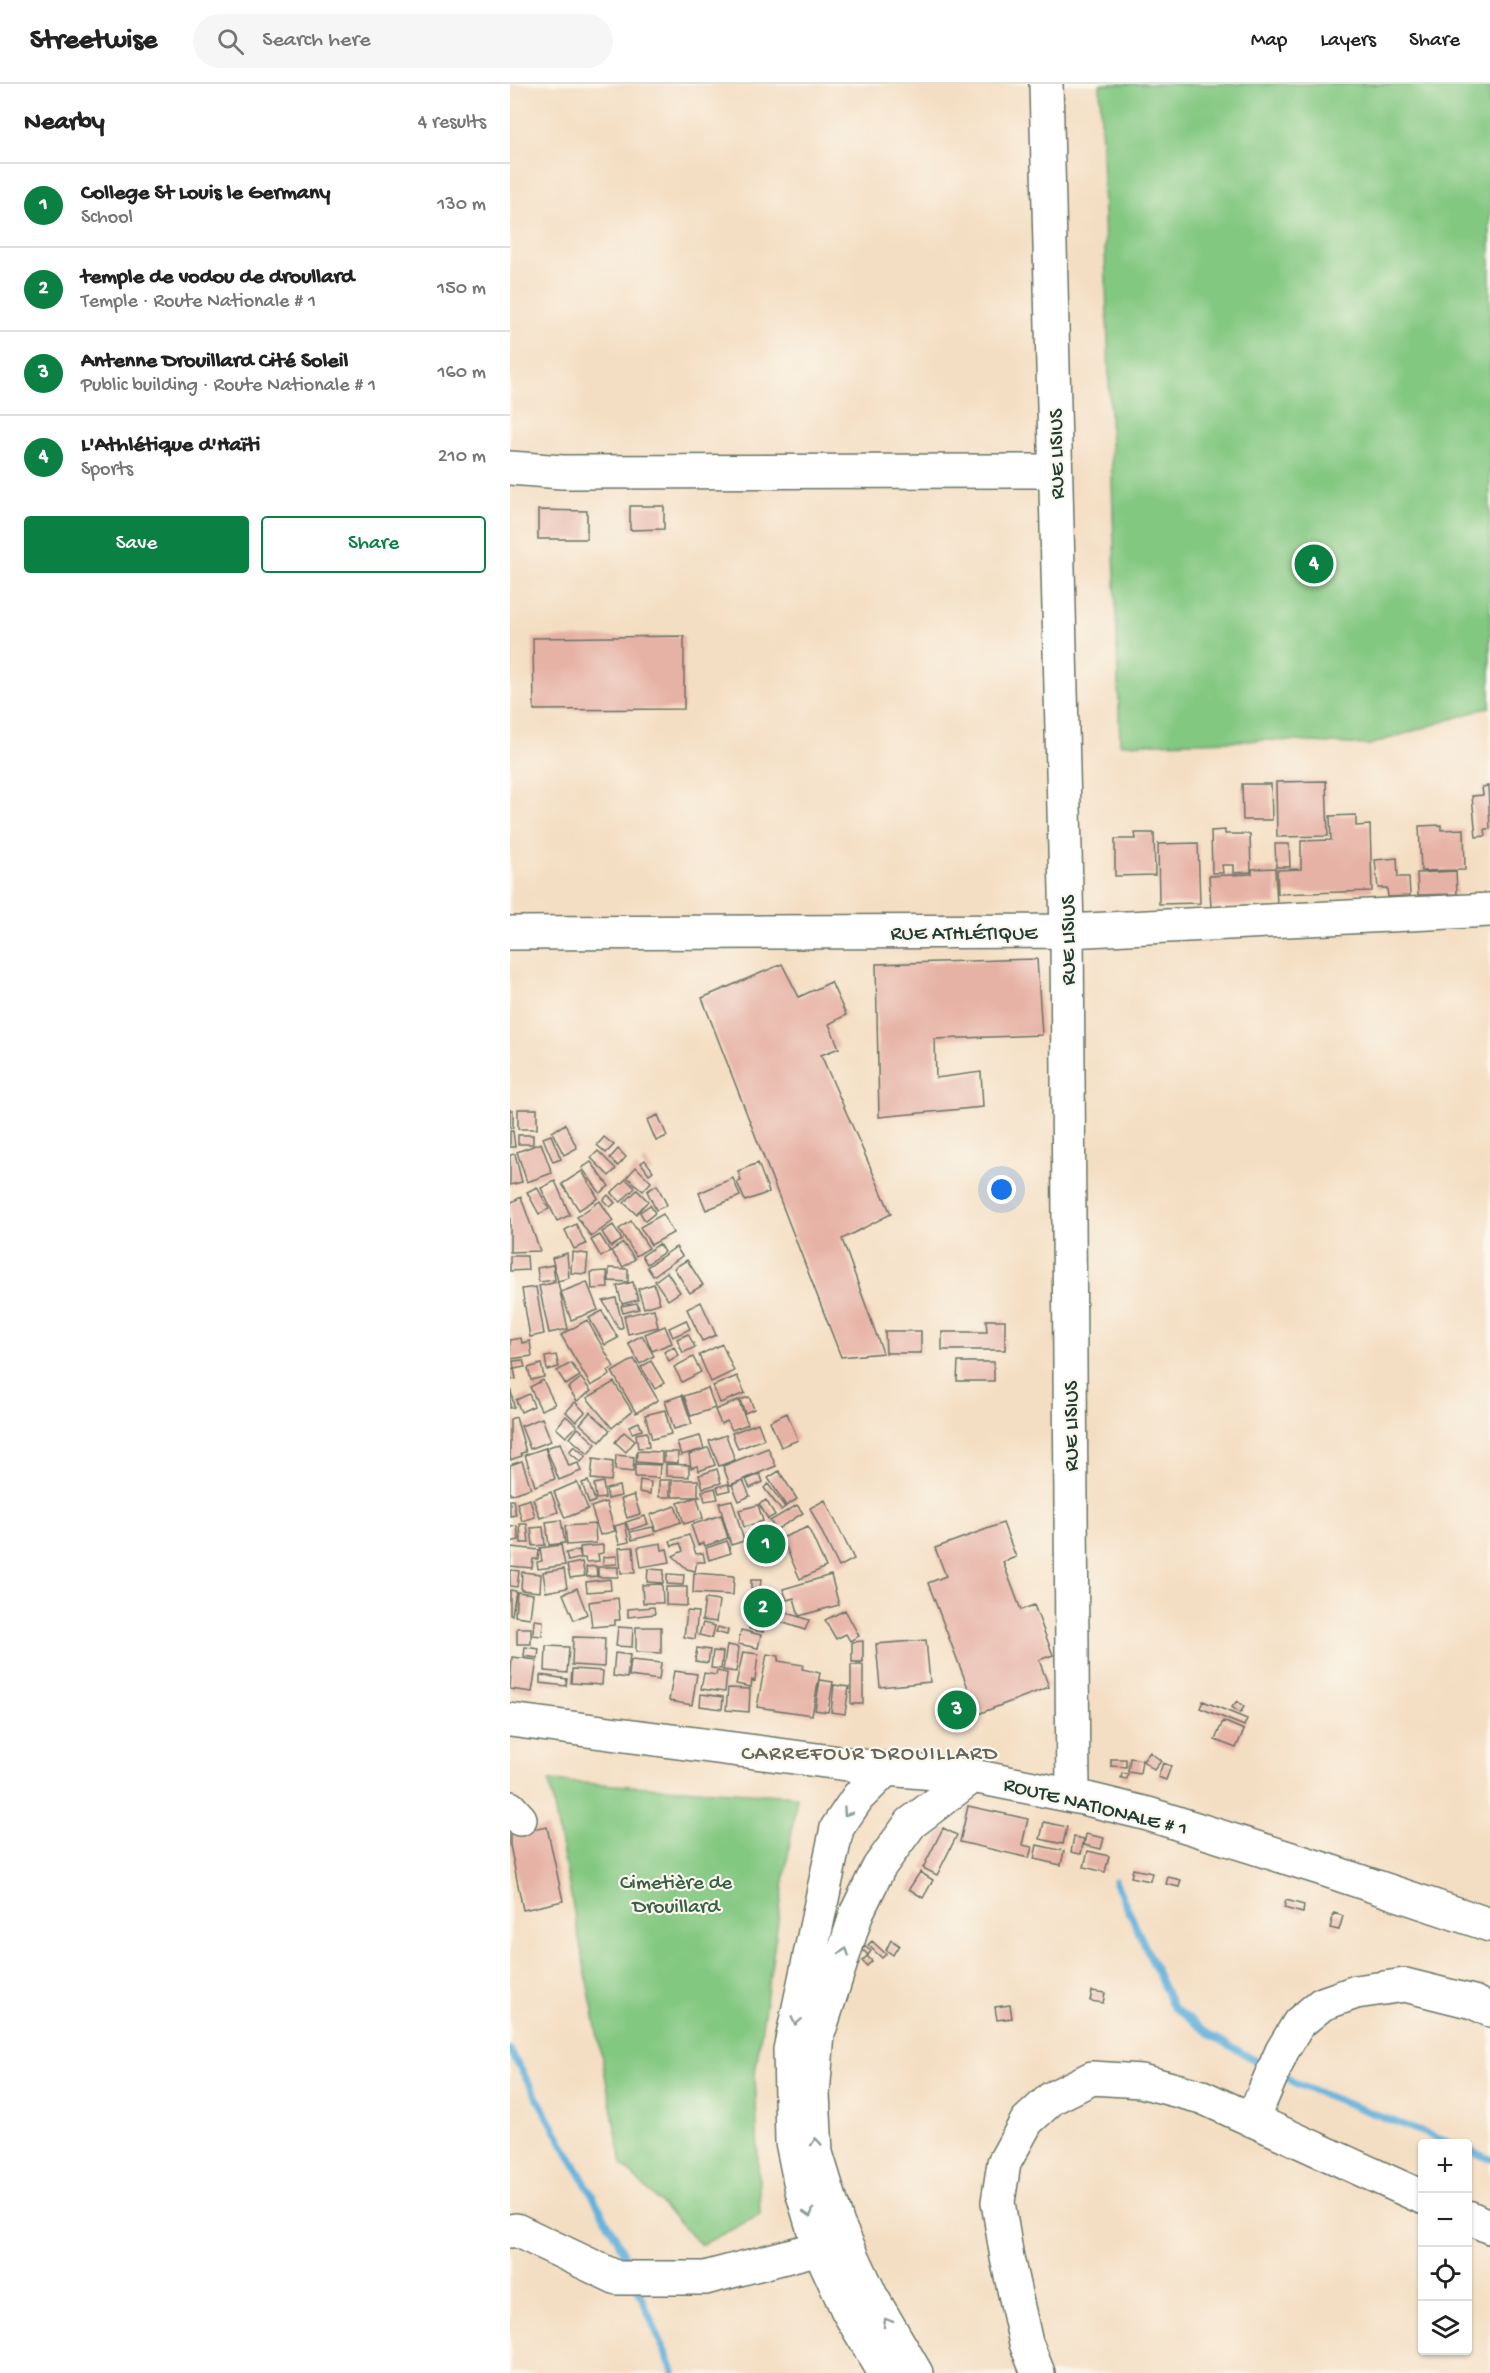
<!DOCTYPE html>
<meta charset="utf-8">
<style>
:root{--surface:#fff;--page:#f6f6f6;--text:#222;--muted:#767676;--line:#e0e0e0;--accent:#0b8043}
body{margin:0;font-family:"Gochi Hand",sans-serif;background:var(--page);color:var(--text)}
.controls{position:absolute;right:18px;bottom:18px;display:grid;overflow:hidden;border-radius:6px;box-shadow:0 2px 4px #0004}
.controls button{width:54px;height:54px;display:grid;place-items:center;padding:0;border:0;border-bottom:2px solid var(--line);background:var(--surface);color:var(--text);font:30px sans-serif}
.you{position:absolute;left:492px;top:1106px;width:21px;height:21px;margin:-15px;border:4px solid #fff;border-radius:50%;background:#1a73e8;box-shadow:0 0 0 9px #1a73e833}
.badge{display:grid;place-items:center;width:39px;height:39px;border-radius:50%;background:var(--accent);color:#fff;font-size:20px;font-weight:700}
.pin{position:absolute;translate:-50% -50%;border:3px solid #fff;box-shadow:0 2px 6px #0006}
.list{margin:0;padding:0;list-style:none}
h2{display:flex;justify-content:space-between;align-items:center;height:78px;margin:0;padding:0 24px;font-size:26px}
h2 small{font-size:20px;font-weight:400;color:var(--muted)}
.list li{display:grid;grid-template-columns:39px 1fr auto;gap:18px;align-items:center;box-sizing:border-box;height:84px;padding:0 24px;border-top:2px solid var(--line)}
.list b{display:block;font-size:22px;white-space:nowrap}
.list p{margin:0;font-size:20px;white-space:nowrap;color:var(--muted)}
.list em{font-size:20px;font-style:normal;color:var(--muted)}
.actions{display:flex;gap:12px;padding:18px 24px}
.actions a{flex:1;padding:14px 0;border:2px solid var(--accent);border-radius:6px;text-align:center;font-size:21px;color:var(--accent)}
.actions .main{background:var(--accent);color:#fff}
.icon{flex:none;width:33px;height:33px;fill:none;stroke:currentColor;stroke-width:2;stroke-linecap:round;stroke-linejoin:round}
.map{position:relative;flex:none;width:980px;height:2289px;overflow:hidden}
header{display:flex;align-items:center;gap:36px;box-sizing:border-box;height:84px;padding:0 30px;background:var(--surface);border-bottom:2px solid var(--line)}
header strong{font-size:28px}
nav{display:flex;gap:33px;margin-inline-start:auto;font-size:21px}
.search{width:420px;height:54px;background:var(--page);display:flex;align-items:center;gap:15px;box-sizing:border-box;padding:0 21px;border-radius:33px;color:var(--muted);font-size:22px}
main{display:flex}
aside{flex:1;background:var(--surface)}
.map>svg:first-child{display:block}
.green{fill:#83c881;stroke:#51825a;stroke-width:1.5}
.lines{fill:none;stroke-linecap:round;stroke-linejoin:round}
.stream{stroke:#61b0db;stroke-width:7}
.building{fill:#e7b2a6}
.minor-casing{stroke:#6a7566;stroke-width:36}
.major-casing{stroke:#6a7566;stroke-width:36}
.minor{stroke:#fff;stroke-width:33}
.major{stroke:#fff;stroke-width:33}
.oneway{stroke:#8f9e9a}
.labels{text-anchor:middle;stroke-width:4.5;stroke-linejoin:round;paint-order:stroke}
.street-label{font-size:21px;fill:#1f3d34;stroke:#fbf7ec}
.park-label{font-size:21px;fill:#386047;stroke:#fbf7ec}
.neighbourhood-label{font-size:22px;letter-spacing:1.5px;fill:#65665c;stroke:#fbf7ec}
</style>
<header>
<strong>Streetwise</strong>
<div class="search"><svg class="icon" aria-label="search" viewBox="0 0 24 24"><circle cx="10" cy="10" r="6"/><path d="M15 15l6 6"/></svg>Search here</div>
<nav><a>Map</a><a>Layers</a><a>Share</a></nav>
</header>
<main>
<aside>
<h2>Nearby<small>4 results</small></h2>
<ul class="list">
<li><span class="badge">1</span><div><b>College St Louis le Germany</b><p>School</p></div><em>130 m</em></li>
<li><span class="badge">2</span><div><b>temple de vodou de droullard</b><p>Temple · Route Nationale # 1</p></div><em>150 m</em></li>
<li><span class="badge">3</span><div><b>Antenne Drouillard Cité Soleil</b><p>Public building · Route Nationale # 1</p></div><em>160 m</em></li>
<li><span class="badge">4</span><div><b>L'Athlétique d'Haïti</b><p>Sports</p></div><em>210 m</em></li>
</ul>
<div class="actions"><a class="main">Save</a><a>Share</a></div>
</aside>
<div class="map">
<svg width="980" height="2289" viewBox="0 0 980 2289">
<rect width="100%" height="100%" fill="#fbf7ec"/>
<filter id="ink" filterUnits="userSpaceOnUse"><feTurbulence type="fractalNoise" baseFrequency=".0167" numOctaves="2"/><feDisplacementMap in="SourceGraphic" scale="12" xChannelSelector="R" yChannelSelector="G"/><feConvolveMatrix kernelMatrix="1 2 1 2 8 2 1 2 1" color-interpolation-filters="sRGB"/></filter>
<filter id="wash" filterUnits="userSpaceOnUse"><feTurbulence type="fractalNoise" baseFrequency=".008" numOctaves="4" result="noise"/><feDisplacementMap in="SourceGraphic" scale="24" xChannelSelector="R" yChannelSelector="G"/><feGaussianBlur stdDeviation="1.35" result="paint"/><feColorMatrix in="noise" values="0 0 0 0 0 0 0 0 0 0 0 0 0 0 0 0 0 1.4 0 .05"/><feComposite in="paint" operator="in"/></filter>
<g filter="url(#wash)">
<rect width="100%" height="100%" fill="#f4dec3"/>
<path class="green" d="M590,0H980V623L859,661L762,656L610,660Z
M39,1697L287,1712L245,1989L250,2131L191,2161L112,2080Z"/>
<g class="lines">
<path class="stream" d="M605,1797L663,1923L701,1951L755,1982
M0,1966L107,2155L120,2184
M770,1990L789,2001L943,2060
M958,2066L980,2075
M127,2203L164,2289"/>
</g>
<g id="blocks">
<path class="building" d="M120,422H154V445L120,446Z
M28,426L77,427V455H28Z
M174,552V625L24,626L23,554Z
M816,697L818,752L767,753L766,698Z
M732,700H761L762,736H733Z
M978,702L980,745H975L976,752L966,753L962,712L973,711L972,703Z
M846,731V742L860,741L862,807L768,810L767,786L791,785V757L821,756L820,732Z
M931,741V746L954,745L955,786L911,787L909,742Z
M715,746V750H740L741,788L724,789V781H712L713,789H702L701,747Z
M625,749H644L645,791L605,792V755H626Z
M688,759L690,819L649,820L648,760Z
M765,760H779L780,783H766Z
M887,774L888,793H899L900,812L878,813L877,804H868L865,776Z
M765,784L767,820L701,823L699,792L742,790V785Z
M946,787L947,810L908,811L907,789Z
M527,875L532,951L425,955L426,994L471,988L473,1023L369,1033L366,880Z
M272,880L289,913L321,898L336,931L319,940L329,964L311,971L381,1130L332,1155L373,1269L331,1273L192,914Z
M8,1025H27V1045H8Z
M0,1026H3V1044H0Z
M148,1031L157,1052L146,1057L137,1036Z
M55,1040L67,1064L54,1071L42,1048Z
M0,1047H3L5,1063H0Z
M8,1051H23V1060H8Z
M41,1051L51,1075L43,1078L33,1054Z
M94,1053L104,1061L96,1069L87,1061Z
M31,1059L42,1089L17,1098L7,1068Z
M108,1065L116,1073L108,1082L100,1074Z
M88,1067L106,1085L99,1092L81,1074Z
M5,1070L12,1098L0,1101V1071Z
M135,1076L143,1087L139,1090L131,1079Z
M81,1078L99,1102L90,1109L72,1084Z
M248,1079L259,1108L235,1117L227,1098L231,1097L228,1087Z
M126,1083L141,1098L133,1107L117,1093Z
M72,1087L88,1114L69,1126L52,1100Z
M223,1094L230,1112L196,1126L189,1109Z
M116,1095L125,1104L111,1118L101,1109Z
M45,1097L60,1131L47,1137L31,1104Z
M147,1101L157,1121L146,1126L137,1107Z
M27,1103L39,1125L29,1130L17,1108Z
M127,1106L138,1117L126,1130L114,1119Z
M98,1111L105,1119L100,1123L93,1116Z
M11,1113L30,1167L0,1168V1119Z
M90,1117L103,1137L81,1153L67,1133Z
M140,1121L145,1129L135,1137L130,1128Z
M153,1130L163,1149L141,1161L130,1143Z
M121,1137L139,1164L126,1172L109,1145Z
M66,1140L76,1160L64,1165L55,1146Z
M103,1141L112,1156L101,1163L92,1148Z
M90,1151L100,1167L91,1173L81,1156Z
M113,1159L125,1175L113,1183L101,1167Z
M149,1160L154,1168L137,1180L132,1172Z
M166,1163L172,1172L143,1192L137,1183Z
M62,1168L78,1170L76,1190L61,1189Z
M57,1169L59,1194L48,1197L42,1174Z
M0,1172H17L18,1186L0,1187Z
M177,1176L193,1201L180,1209L164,1184Z
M43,1181L45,1196L29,1198L27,1184Z
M99,1184L118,1185V1198L99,1197Z
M97,1187L98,1204L82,1205L81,1188Z
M157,1188L170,1208L158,1216L145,1197Z
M48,1198L58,1245L39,1249L29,1202Z
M77,1198L88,1226L61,1236L51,1208Z
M123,1198L128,1216L112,1220L107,1202Z
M144,1200L150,1219L134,1224L128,1205Z
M26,1203L34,1250L20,1253L12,1205Z
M106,1214L113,1243L109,1245L93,1217Z
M191,1218L206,1251L192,1257L177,1225Z
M127,1219L129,1225L113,1229L111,1222Z
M144,1225L148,1243L118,1250L114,1232Z
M92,1227L108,1254L95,1261L79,1234Z
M77,1236L104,1283L98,1287L100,1291L81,1302L51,1251Z
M176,1236L180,1245L163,1253L159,1244Z
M476,1236H495V1266H432V1248H477Z
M155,1242L162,1259L142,1267L135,1250Z
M375,1247H411V1269H376Z
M178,1250L185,1263L173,1269L167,1255Z
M132,1251L144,1272L130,1280L118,1259Z
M11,1254L12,1259L20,1257L22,1272L0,1275V1256Z
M212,1260L224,1287L201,1298L189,1271Z
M164,1263L169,1271L159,1277L154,1268Z
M46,1271L49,1283L37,1286L35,1273Z
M183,1273L191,1288L172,1298L164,1283Z
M124,1275L148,1316L126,1329L102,1288Z
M13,1276L15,1283L4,1285L3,1277Z
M141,1277L154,1299L145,1305L131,1283Z
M448,1278H484V1297H447Z
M61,1279L70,1292L56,1301L47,1287Z
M31,1280L34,1293L21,1296L18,1284Z
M4,1285L6,1295L0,1296V1286Z
M227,1292L235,1309L210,1319L203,1302Z
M71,1294L81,1307L67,1317L58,1304Z
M33,1296L45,1320L31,1326L20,1303Z
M104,1298L122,1327L102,1344L77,1314Z
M198,1304L205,1324L181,1332L174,1312Z
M1,1307L4,1323L0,1324V1308Z
M19,1310L24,1322L11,1328L6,1316Z
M172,1311L182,1340L164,1345L155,1317Z
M239,1313L244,1325L235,1329L230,1316Z
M228,1316L238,1340L222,1346L217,1337L211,1340L205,1326Z
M65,1318L75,1328L66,1338L56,1328Z
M155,1326L161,1350L142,1355L135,1331Z
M80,1328L100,1346L90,1358L70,1340Z
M277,1329L288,1356L271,1363L260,1337Z
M56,1332L67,1342L56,1353L46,1344Z
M6,1333L16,1368L11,1369L12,1372L0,1376V1335Z
M32,1334L41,1357L20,1365L11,1342Z
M129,1338L132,1346L122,1349L119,1342Z
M248,1339L254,1355L228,1365L222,1349Z
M68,1344L86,1360L78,1370L60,1354Z
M114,1348L125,1357L116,1368L105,1358Z
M137,1348L139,1363L128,1364L126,1350Z
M216,1351L225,1376L209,1382L199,1357Z
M190,1352L194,1365L171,1371L167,1358Z
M50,1359L59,1382L68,1379L71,1387L49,1396L36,1364Z
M64,1362L76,1372L71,1378L59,1368Z
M35,1364L45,1395L25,1402L15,1371Z
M197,1364H199L205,1381L189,1387L187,1382L181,1384L179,1370Z
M258,1364L266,1382L220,1401L213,1382Z
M127,1367L152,1368V1380L126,1378Z
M154,1368H168V1379L154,1378Z
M106,1371L124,1373L123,1388L105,1386Z
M83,1375L103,1378L101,1397L81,1395Z
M12,1377L21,1404L0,1411V1381Z
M125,1380L150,1381L149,1394L125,1393Z
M156,1380L179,1381V1393L156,1392Z
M207,1385L211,1399L193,1404L189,1391Z
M269,1387L287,1415L276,1422L258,1394Z
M250,1390L253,1398L240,1404L236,1396Z
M130,1396L141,1398L140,1410L129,1408Z
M149,1396H160V1413H149Z
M162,1396H188V1411L190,1413H162Z
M233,1396L240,1412L229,1417L222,1401Z
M78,1397L85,1417L79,1420L72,1399Z
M67,1398L78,1425L55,1434L44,1408Z
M93,1398L95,1414L86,1415L84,1400Z
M218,1400L220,1406L209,1409L207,1403Z
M258,1400L275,1423L271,1426L254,1404Z
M109,1402L111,1412L98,1415L96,1405Z
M205,1404L208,1415L195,1417L192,1407Z
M41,1408L48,1428L30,1434L23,1415Z
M124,1411L130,1430L117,1434L111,1415Z
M187,1413L193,1434L174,1440L168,1419Z
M20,1415L25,1433L12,1437L7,1419Z
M0,1416H3L6,1431L0,1432Z
M222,1416L234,1457L221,1461L209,1419Z
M256,1416L265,1431L258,1435L249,1420Z
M315,1416L344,1475L329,1483L300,1424Z
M96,1418L105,1447L90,1451L81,1423Z
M248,1421L253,1437L234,1443L229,1426Z
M287,1421L293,1429L266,1446L260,1437Z
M165,1422L171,1438L146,1447L140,1431Z
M211,1431L218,1454L195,1462L194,1459L188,1461L181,1441Z
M135,1432L138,1440L119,1446L116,1438Z
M51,1436L55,1459L39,1461L36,1438Z
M115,1439L119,1458L109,1460L105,1442Z
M493,1439L506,1473L493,1478L511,1526L524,1521L543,1571L529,1576L539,1603L468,1630L418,1499L436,1492L425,1464Z
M10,1440H17L19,1459H11Z
M85,1440L86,1459L57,1461L55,1442Z
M7,1442L9,1456L0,1458V1443Z
M33,1443L35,1461L23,1462L21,1444Z
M143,1443L145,1450L122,1456L120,1448Z
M298,1443L316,1483L290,1495L272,1454Z
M179,1451L186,1470L193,1469L195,1478H187L185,1487L177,1485L163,1472L173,1467L170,1459L162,1462L160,1457Z
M217,1457L221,1469L199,1476L196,1464Z
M151,1459L152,1466L157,1465L160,1478L131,1483L128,1463Z
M51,1461L55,1481L28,1485L27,1478L32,1477L30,1464Z
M93,1461V1469L88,1470L89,1477L76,1478L75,1474H71L70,1463Z
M1,1463L29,1466L28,1475H23L22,1484L0,1482Z
M123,1463L125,1489H111L109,1464Z
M69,1466L71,1474L58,1477L56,1469Z
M107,1472V1480L93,1481V1473Z
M72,1478L75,1492L60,1494L57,1481Z
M86,1482L87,1492L77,1493L76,1483Z
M88,1483H108V1493H88Z
M54,1485L57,1504L36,1508L33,1488Z
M138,1485L154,1486L153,1499L137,1498Z
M0,1486L9,1487L7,1503L0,1502Z
M12,1488L31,1490L30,1508L11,1506Z
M184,1489L224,1492L223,1511L183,1509Z
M157,1490L174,1491L173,1501L157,1500Z
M321,1491L329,1521L289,1532L284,1514L277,1516L273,1505Z
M100,1495L101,1506L77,1508L76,1498Z
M241,1496H251L250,1505H241Z
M152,1500L153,1519H133L132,1501Z
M156,1503H177V1522L156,1521Z
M67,1504L77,1530L64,1536L53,1510Z
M0,1506L6,1507L2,1531H0Z
M7,1508L23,1510L20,1534L5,1532Z
M108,1514L110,1536H105V1541L82,1543L79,1518Z
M235,1514L250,1517L248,1526L233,1522Z
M195,1515L209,1517L206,1538L192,1536Z
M144,1523L145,1530L118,1533V1525Z
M259,1523L299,1536L295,1546L256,1533Z
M335,1526L349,1552L340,1557L336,1550L326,1555L315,1536Z
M177,1527L188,1528L185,1555L174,1553Z
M242,1532L256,1535L253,1548L239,1545Z
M24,1536L33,1537L32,1552L23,1551Z
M193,1539L205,1542L202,1554L189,1551Z
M108,1543L123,1544L122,1563L106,1562Z
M126,1543H151V1569L126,1568Z
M208,1543L218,1546L217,1551L206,1548Z
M7,1544H21V1560H7Z
M231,1546L251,1551L248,1564L228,1560Z
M63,1553L95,1554L94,1583L62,1581Z
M416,1556L420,1598L370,1603L366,1560Z
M353,1557V1578H342V1558Z
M217,1561L229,1563L226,1588L213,1586Z
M36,1562L59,1563L57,1589L35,1587Z
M15,1563L29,1565L28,1574L14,1572Z
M187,1564L200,1566L198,1579L185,1577Z
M203,1567L213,1568L211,1585L201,1584Z
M233,1568L248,1570L245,1597L242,1596L241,1603L226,1600Z
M105,1569L120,1571L117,1594L103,1592Z
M257,1570L269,1572L268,1577L293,1581L292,1585L310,1589L302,1631L247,1623Z
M2,1573L27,1576L22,1608L0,1605Z
M121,1576L151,1579L149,1596L119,1592Z
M341,1581H353V1620H341Z
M62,1585L93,1587L92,1601L61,1599Z
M164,1587L187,1590L182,1621L159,1617Z
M207,1587L217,1589L215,1608L191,1605L194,1589L206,1591Z
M30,1591L57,1595L56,1602L30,1599Z
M310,1596L323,1598L318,1628L305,1626Z
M324,1601L339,1603L335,1630L321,1628Z
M218,1604L240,1605L239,1628L216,1626Z
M191,1610L213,1613L212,1625L190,1622Z
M693,1617L737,1635L734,1642L690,1624Z
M727,1617L734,1623L730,1629L722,1623Z
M713,1637L734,1646L726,1664L705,1656Z
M640,1668L651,1677L644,1686L633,1677Z
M620,1674L632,1676L630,1690L618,1688Z
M601,1675H616V1683L601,1682Z
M653,1679L661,1682L656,1696L648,1693Z
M612,1689L618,1690L617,1695L611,1694Z
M458,1722L518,1735L512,1761L522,1763L519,1774L450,1758Z
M534,1738L557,1743L553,1760L530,1755Z
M37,1743L53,1817L13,1826L0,1761V1750Z
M433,1744L447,1751L427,1791L413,1784Z
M576,1750L594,1754L591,1765L574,1761Z
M564,1753L574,1755L571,1770L561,1768Z
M527,1761L554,1767L551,1781L524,1775Z
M578,1767L599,1772L595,1788L574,1783Z
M623,1785L642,1789L640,1797L621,1793Z
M410,1788L423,1796L413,1814L399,1805Z
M658,1793L671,1796L669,1803L656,1800Z
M776,1816L794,1821L793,1829L774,1824Z
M824,1829L833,1832L829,1846L820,1844Z
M381,1856L389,1861L383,1871L376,1866Z
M362,1857L376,1870L372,1874L358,1861Z
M354,1862L361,1867L358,1871L352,1865Z
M357,1872L362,1877L357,1882L352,1877Z
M582,1907L595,1909L593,1919L580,1917Z
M500,1921L502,1934L487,1936L485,1923Z"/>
</g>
</g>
<g filter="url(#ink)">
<use href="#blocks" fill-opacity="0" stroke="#6a7566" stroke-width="1.5"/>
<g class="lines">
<g class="minor-casing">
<path id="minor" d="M536,0L557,847L563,1712
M0,384L52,388L545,387
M0,849L557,847L980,826
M0,1724L10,1735
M742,2036L772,1967L789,1939L812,1920L846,1908L895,1901L963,1918L980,1926
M958,2133L980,2143
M0,2147L6,2146L107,2194H195L309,2164
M528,2289L516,2259L497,2174L488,2118L494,2079L517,2037L542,2014L582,1994L631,1997L692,2013L912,2113"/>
</g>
<g class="major-casing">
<path id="major" d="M0,1636L376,1685L463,1692L573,1714L638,1730L810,1784L980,1841
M375,2289L338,2227L309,2164L292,2107L282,2058L280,1966L327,1744L348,1713L376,1685
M406,2289L361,2212L328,2141L306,2069L303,2010L308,1950L347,1828L369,1783L401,1739L463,1692"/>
</g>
<use href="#minor" class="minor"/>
<use href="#major" class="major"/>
</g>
<defs><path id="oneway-chevron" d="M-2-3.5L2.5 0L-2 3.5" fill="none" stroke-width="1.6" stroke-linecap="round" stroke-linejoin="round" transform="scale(1.5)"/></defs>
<g class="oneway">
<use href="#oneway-chevron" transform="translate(337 1728) rotate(125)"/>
<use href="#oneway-chevron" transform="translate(335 1868) rotate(-72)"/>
<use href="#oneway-chevron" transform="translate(286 1937) rotate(102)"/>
<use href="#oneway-chevron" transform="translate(306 2058) rotate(-94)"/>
<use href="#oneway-chevron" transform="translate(299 2129) rotate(73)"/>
<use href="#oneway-chevron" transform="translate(377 2238) rotate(-120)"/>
</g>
</g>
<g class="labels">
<g class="street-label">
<text transform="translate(545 370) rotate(-91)" y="7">RUE LISIUS</text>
<text x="454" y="855">RUE ATHLÉTIQUE</text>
<text transform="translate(557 856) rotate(-90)" y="7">RUE LISIUS</text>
<text transform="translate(560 1342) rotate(-90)" y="7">RUE LISIUS</text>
<text transform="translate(586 1721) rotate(14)" y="7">ROUTE NATIONALE # 1</text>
</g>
<g class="park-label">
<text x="166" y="1804">Cimetière de<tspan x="166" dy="24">Drouillard</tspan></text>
</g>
<g class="neighbourhood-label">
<text x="360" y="1675">CARREFOUR DROUILLARD</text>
</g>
</g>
</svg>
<div class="controls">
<button>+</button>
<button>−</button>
<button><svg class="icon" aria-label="locate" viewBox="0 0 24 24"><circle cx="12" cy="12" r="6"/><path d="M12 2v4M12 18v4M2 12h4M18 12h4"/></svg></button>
<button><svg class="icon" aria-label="layers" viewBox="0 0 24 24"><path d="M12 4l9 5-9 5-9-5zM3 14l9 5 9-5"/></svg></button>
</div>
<div class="you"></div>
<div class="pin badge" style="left:256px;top:1460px">1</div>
<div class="pin badge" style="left:253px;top:1524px">2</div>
<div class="pin badge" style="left:447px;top:1626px">3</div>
<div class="pin badge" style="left:804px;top:480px">4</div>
</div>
</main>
